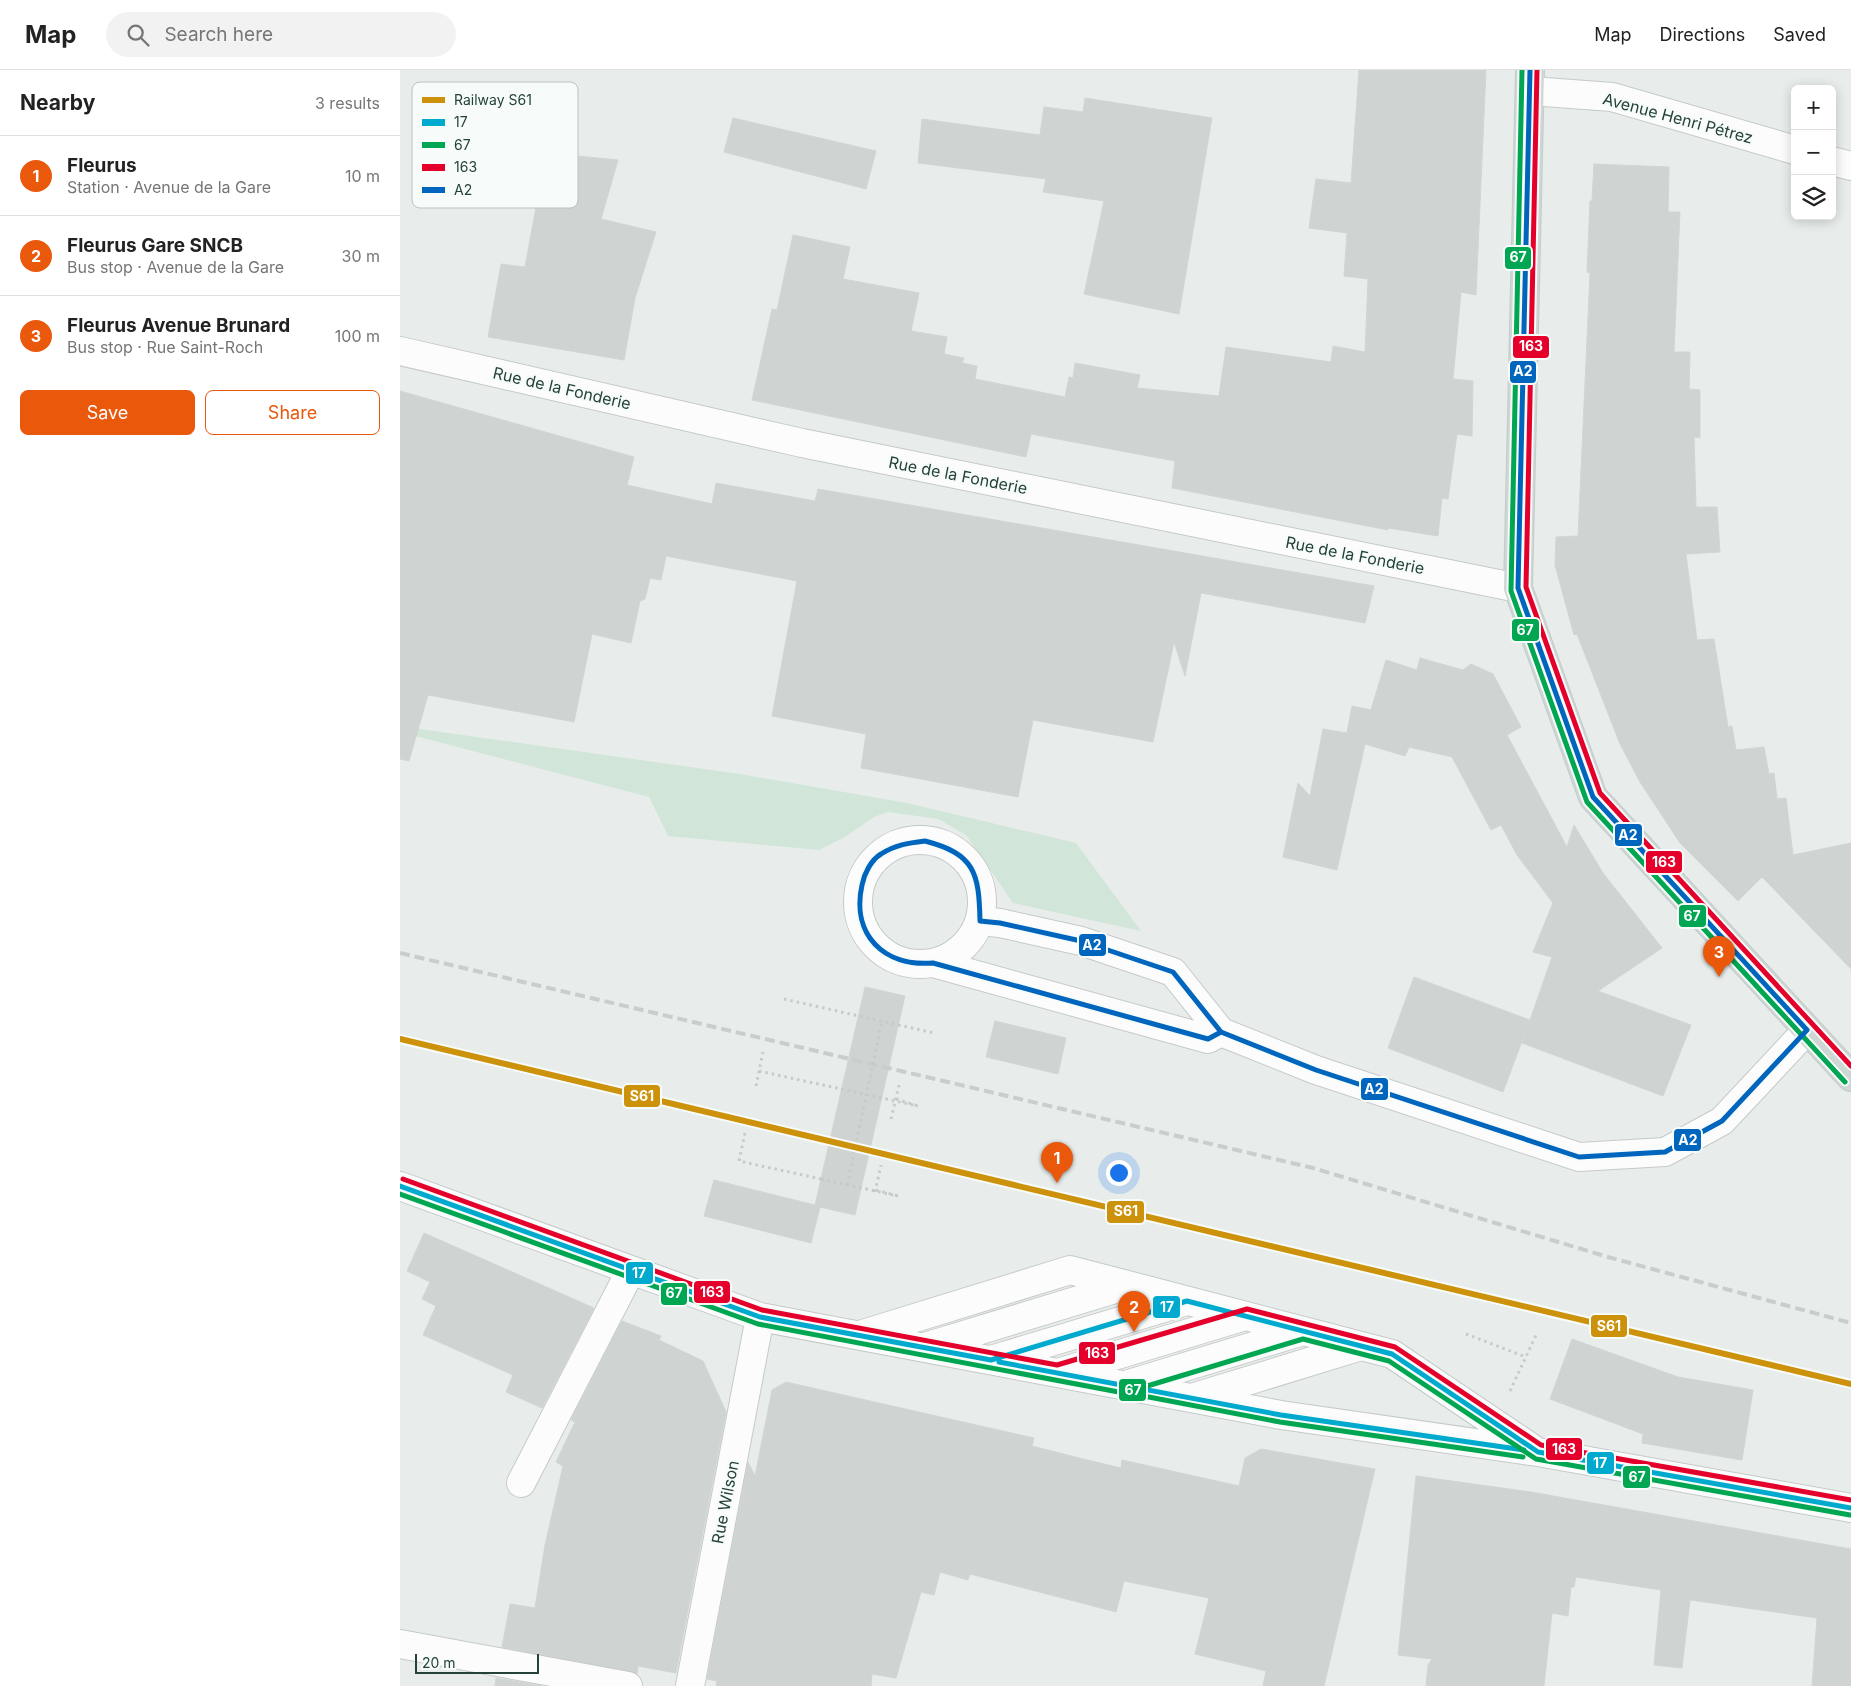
<!DOCTYPE html>
<meta charset="utf-8">
<style>
:root{--surface:#fff;--page:#f2f2f2;--text:#222;--muted:#767676;--line:#e0e0e0;--accent:#ea580c}
body{margin:0;font-family:Inter,sans-serif;background:var(--page);color:var(--text)}
.controls{position:absolute;right:15px;top:15px;display:grid;overflow:hidden;border-radius:8px;box-shadow:0 2px 12px #0003}
.controls button{width:45px;height:45px;display:grid;place-items:center;padding:0;border:0;border-bottom:1px solid var(--line);background:var(--surface);color:var(--text);font:25px sans-serif}
.scale{position:absolute;left:15px;bottom:12px;width:124px;box-sizing:border-box;padding-left:5px;border:2px solid #24423a;border-top:0;font-size:14px;line-height:18px;white-space:nowrap;color:#24423a;-webkit-text-stroke:4px #f7fbf9;paint-order:stroke}
.you{position:absolute;left:718px;top:1102px;width:18px;height:18px;margin:-12px;border:4px solid #fff;border-radius:50%;background:#1a73e8;box-shadow:0 0 0 8px #1a73e833}
.badge{display:grid;place-items:center;width:32px;height:32px;border-radius:50%;background:var(--accent);color:#fff;font-size:16px;font-weight:700}
.pin{position:absolute;translate:-50% -41px;filter:drop-shadow(0 1px 2px #0008)}
.pin::after{content:'';position:absolute;top:26px;width:18px;height:15px;background:inherit;clip-path:polygon(0 0,100% 0,50% 100%)}
.list{margin:0;padding:0;list-style:none}
h2{display:flex;justify-content:space-between;align-items:center;height:65px;margin:0;padding:0 20px;font-size:21px}
h2 small{font-size:16px;font-weight:400;color:var(--muted)}
.list li{display:grid;grid-template-columns:32px 1fr auto;gap:15px;align-items:center;box-sizing:border-box;height:80px;padding:0 20px;border-top:1px solid var(--line)}
.list b{display:block;font-size:19px;white-space:nowrap}
.list p{margin:0;font-size:16px;white-space:nowrap;color:var(--muted)}
.list em{font-size:16px;font-style:normal;color:var(--muted)}
.actions{display:flex;gap:10px;padding:15px 20px}
.actions a{flex:1;padding:11px 0;border:1px solid var(--accent);border-radius:8px;text-align:center;font-size:18px;color:var(--accent)}
.actions .main{background:var(--accent);color:#fff}
.icon{flex:none;width:28px;height:28px;fill:none;stroke:currentColor;stroke-width:2;stroke-linecap:round;stroke-linejoin:round}
.map{position:relative;flex:none;width:1451px;height:1616px;overflow:hidden}
header{display:flex;align-items:center;gap:30px;box-sizing:border-box;height:70px;padding:0 25px;background:var(--surface);border-bottom:1px solid var(--line)}
header strong{font-size:24px}
nav{display:flex;gap:28px;margin-inline-start:auto;font-size:18px}
.search{width:350px;height:45px;background:var(--page);display:flex;align-items:center;gap:12px;box-sizing:border-box;padding:0 18px;border-radius:28px;color:var(--muted);font-size:19px}
main{display:flex}
aside{flex:1;background:var(--surface)}
.map>svg:first-child{display:block}
.green{fill:#d1e6d8}
.building{fill:#cfd4d2;stroke:#d1d6d4}
.lines{fill:none;stroke-linecap:round;stroke-linejoin:round}
.minor-casing{stroke:#c5cac8;stroke-width:30}
.major-casing{stroke:#c3ccc9;stroke-width:30}
.path{stroke:#c3ccca;stroke-width:3;stroke-dasharray:2.5 4;stroke-linecap:butt}
.minor{stroke:#fcfcfc;stroke-width:28}
.major{stroke:#cfd7d5;stroke-width:28}
.rail{stroke:#c9cdcc;stroke-width:4;stroke-dasharray:10 5;stroke-linecap:butt}
.path-bridge{stroke:#c3ccca;stroke-width:3;stroke-dasharray:2.5 4;stroke-linecap:butt}
.bus-1-casing{stroke:#f7fbf9;stroke-width:9}
.bus-2-casing{stroke:#f7fbf9;stroke-width:9}
.bus-3-casing{stroke:#f7fbf9;stroke-width:9}
.bus-4-casing{stroke:#f7fbf9;stroke-width:9}
.bus-1{stroke:#00a9ce;stroke-width:5}
.bus-2{stroke:#00a651;stroke-width:5}
.bus-3{stroke:#e4002b;stroke-width:5}
.bus-4{stroke:#0065bd;stroke-width:5}
.rail-1-casing{stroke:#f7fbf9;stroke-width:10}
.rail-1{stroke:#cd920c;stroke-width:6}
.labels{text-anchor:middle;stroke-width:4.5;stroke-linejoin:round;paint-order:stroke}
.street-label{font-size:16px;fill:#24423a;stroke:#f7fbf9}
.key{fill:#f7fbf9;stroke:#b8c4c0;stroke-width:1}
.key-label{font-size:14px;fill:#24423a}
.line-badge{stroke:#f7fbf9;stroke-width:2}
.badge-label{font-size:14px;text-anchor:middle;font-weight:bold;fill:#fff}
</style>
<header>
<strong>Map</strong>
<div class="search"><svg class="icon" aria-label="search" viewBox="0 0 24 24"><circle cx="10" cy="10" r="6"/><path d="M15 15l6 6"/></svg>Search here</div>
<nav><a>Map</a><a>Directions</a><a>Saved</a></nav>
</header>
<main>
<aside>
<h2>Nearby<small>3 results</small></h2>
<ul class="list">
<li><span class="badge">1</span><div><b>Fleurus</b><p>Station · Avenue de la Gare</p></div><em>10 m</em></li>
<li><span class="badge">2</span><div><b>Fleurus Gare SNCB</b><p>Bus stop · Avenue de la Gare</p></div><em>30 m</em></li>
<li><span class="badge">3</span><div><b>Fleurus Avenue Brunard</b><p>Bus stop · Rue Saint-Roch</p></div><em>100 m</em></li>
</ul>
<div class="actions"><a class="main">Save</a><a>Share</a></div>
</aside>
<div class="map">
<svg width="1451" height="1616" viewBox="0 0 1451 1616">
<rect width="100%" height="100%" fill="#e8edeb"/>
<path class="green" d="M0,634L13,658L340,704L507,733L676,773L741,861L613,833L566,765L538,749L488,742L474,747L445,767L419,780L268,766L249,727L0,662Z"/>
<path class="building" d="M959,0H1086L1076,225L1061,222L1053,309L1073,311L1072,366L1057,364L1048,429L1042,428L1038,466L988,458V460L772,418L775,391L631,364L626,387L352,330L372,239L377,240L393,165L450,177L443,209L519,223L511,261L547,267L544,284L564,288L562,293L577,296L575,309L665,327L669,307L673,308L675,293L740,305L737,318L819,326L826,277L931,292L933,276L965,282L968,209L944,206L947,163L909,158L916,109L951,113Z
M685,28L812,48L779,244L684,224L704,131L643,122L646,109L518,93L522,49L640,65L644,37L683,42Z
M333,48L476,81L466,119L324,82Z
M146,83L218,90L201,149L256,162L235,228L224,290L88,267L101,194L125,197Z
M1194,94L1269,97L1268,142H1280L1274,282H1290L1289,319L1300,320V368L1294,367L1296,437H1317L1320,482L1286,484L1297,570L1314,569L1328,657L1332,656L1336,680L1364,677L1369,704L1374,703L1377,729L1386,728L1393,785L1451,773V899L1362,807L1338,831L1280,773L1240,712L1220,674L1177,564L1174,565L1155,495L1156,467L1178,466L1190,203L1187,202L1190,131H1192Z
M0,321L234,387L227,415L312,434L316,413L415,431L418,419L974,516L965,553L801,523L785,606L774,572L753,672L633,650L618,727L461,698L466,664L372,646L397,511L266,486L261,510L250,508L245,529L240,531L231,573L192,564L174,652L28,625L9,691L0,689Z
M1020,588L1063,600L1071,594L1093,604L1121,657L1107,665L1167,777L1174,755L1203,803L1262,878L1198,921L1291,955L1263,1026L1122,973L1128,955L1103,1022L988,978L1014,907L1130,950L1152,887L1133,882L1153,833L1117,785L1101,755L1091,760L1052,687L1009,677L1005,686L965,674L937,800L883,787L898,713L910,726L923,659L947,663L952,636L971,640L986,590L1017,600Z
M465,917L505,926L455,1145L420,1137L411,1173L304,1146L314,1110L415,1135Z
M595,951L666,968L658,1004L586,987Z
M24,1163L194,1238L142,1338L106,1322L113,1305L23,1265L36,1236L22,1229L30,1212L7,1201Z
M222,1251L261,1266L259,1270L303,1291L326,1342L276,1603L238,1596L237,1604L102,1577L110,1534L135,1538L145,1475L163,1396L156,1392L175,1352L171,1350Z
M1172,1269L1278,1307L1353,1320L1342,1390L1242,1373L1243,1364L1150,1329Z
M386,1312L634,1368L632,1376L683,1389L721,1398L722,1390L839,1416L845,1388L861,1379L975,1399L924,1616H863L866,1601L795,1584L809,1528L724,1511L716,1542L570,1504L568,1510L540,1502L534,1525L521,1522L496,1608L472,1604L471,1616H316L317,1611L307,1609L348,1392L355,1406L372,1320Z
M1016,1406L1131,1422L1451,1479V1616H1412L1417,1548L1290,1530L1282,1598L1254,1595L1261,1520L1176,1507L1174,1517H1171L1168,1546L1152,1543L1144,1616H1026L1028,1595L1032,1589L998,1585Z
M96,1608L142,1616H95Z"/>
<g class="lines">
<g class="minor-casing">
<path id="minor" d="M1131,21L1212,27L1395,80
M1432,91L1451,96
M0,281L402,373L1118,518
M458 832a62 62 0 1 1 124 0a62 62 0 1 1-124 0Z
M580,851L600,853L681,871L773,902L821,962L916,1000L1179,1087L1265,1082L1322,1051L1407,960
M533,893L808,969L821,962
M0,1116L360,1247L881,1345L1138,1382L1451,1438
M463,1264L670,1200L992,1284L1133,1379
M528,1276L728,1215
M594,1289L787,1231
M661,1302L845,1246
M729,1314L903,1261
M795,1327L961,1276
M121,1413L231,1200
M0,1574L228,1616
M290,1616L360,1247"/>
</g>
<g class="major-casing">
<path id="major" d="M1130,0L1118,518L1193,727L1451,1007"/>
</g>
<path class="path" d="M384,929L534,963
M359,1001L441,1019
M356,1016L363,982
M496,1029L518,1036
M491,1049L499,1015
M345,1063L339,1091L421,1109
M476,1120L498,1126
M475,1122L481,1095
M1066,1264L1126,1287
M1110,1321L1137,1263"/>
<use href="#minor" class="minor"/>
<use href="#major" class="major"/>
<path class="rail" d="M0,883L913,1098L1208,1187L1451,1253"/>
<path class="path-bridge" d="M441,1019L518,1036
M421,1109L498,1126
M447,1115L482,951"/>
<g class="bus-1-casing">
<path id="bus-1" d="M0,1116L360,1247L591,1290L787,1231L992,1284L1138,1382L1451,1438
M599,1292L881,1345L1124,1380"/>
</g>
<g class="bus-2-casing">
<path id="bus-2" d="M1122,0L1111,521L1187,732L1445,1012
M0,1124L358,1254L724,1323L903,1269L989,1291L1136,1389L1450,1445
M733,1324L880,1352L1123,1387"/>
</g>
<g class="bus-3-casing">
<path id="bus-3" d="M1137,0L1126,517L1200,723L1451,996
M3,1109L362,1240L657,1295L847,1239L995,1277L1141,1375L1451,1430"/>
</g>
<g class="bus-4-casing">
<path id="bus-4" d="M1130,0L1118,518L1193,727L1407,960
M525,771C575,784 579,803 580,851L600,853L681,871L773,902L821,962L808,969L533,893C484,897 451,865 462,815C464,804 471,790 481,784C495,775 508,773 525,771Z
M821,962L916,1000L1179,1087L1265,1082L1322,1051L1407,960"/>
</g>
<use href="#bus-1" class="bus-1"/>
<use href="#bus-2" class="bus-2"/>
<use href="#bus-3" class="bus-3"/>
<use href="#bus-4" class="bus-4"/>
<g class="rail-1-casing">
<path id="rail-1" d="M0,969L1451,1314"/>
</g>
<use href="#rail-1" class="rail-1"/>
</g>
<g class="labels">
<g class="street-label">
<text transform="translate(1278 48) rotate(15)" y="6">Avenue Henri Pétrez</text>
<text transform="translate(162 318) rotate(13)" y="6">Rue de la Fonderie</text>
<text transform="translate(558 405) rotate(11)" y="6">Rue de la Fonderie</text>
<text transform="translate(955 485) rotate(11)" y="6">Rue de la Fonderie</text>
<text transform="translate(325 1432) rotate(-79)" y="6">Rue Wilson</text>
</g>
</g>
<rect x="12" y="12" width="166" height="126" rx="8" class="key"/>
<rect x="22" y="27" width="23" height="6" fill="#cd920c"/>
<rect x="22" y="49" width="23" height="7" fill="#00a9ce"/>
<rect x="22" y="72" width="23" height="6" fill="#00a651"/>
<rect x="22" y="94" width="23" height="7" fill="#e4002b"/>
<rect x="22" y="117" width="23" height="6" fill="#0065bd"/>
<g class="key-label">
<text x="54" y="35">Railway S61</text>
<text x="54" y="57">17</text>
<text x="54" y="80">67</text>
<text x="54" y="102">163</text>
<text x="54" y="125">A2</text>
</g>
<g class="line-badge">
<rect x="1104" y="176" width="28" height="24" rx="5" fill="#00a651"/>
<rect x="1112" y="265" width="38" height="24" rx="5" fill="#e4002b"/>
<rect x="1109" y="290" width="28" height="24" rx="5" fill="#0065bd"/>
<rect x="1111" y="548" width="29" height="24" rx="5" fill="#00a651"/>
<rect x="1214" y="753" width="29" height="24" rx="5" fill="#0065bd"/>
<rect x="1245" y="780" width="38" height="24" rx="5" fill="#e4002b"/>
<rect x="1278" y="834" width="29" height="24" rx="5" fill="#00a651"/>
<rect x="678" y="863" width="29" height="24" rx="5" fill="#0065bd"/>
<rect x="960" y="1007" width="29" height="24" rx="5" fill="#0065bd"/>
<rect x="223" y="1014" width="38" height="24" rx="5" fill="#cd920c"/>
<rect x="1273" y="1058" width="29" height="24" rx="5" fill="#0065bd"/>
<rect x="706" y="1130" width="39" height="24" rx="5" fill="#cd920c"/>
<rect x="225" y="1191" width="29" height="24" rx="5" fill="#00a9ce"/>
<rect x="293" y="1210" width="38" height="24" rx="5" fill="#e4002b"/>
<rect x="260" y="1212" width="28" height="24" rx="5" fill="#00a651"/>
<rect x="752" y="1225" width="29" height="24" rx="5" fill="#00a9ce"/>
<rect x="1190" y="1244" width="38" height="24" rx="5" fill="#cd920c"/>
<rect x="678" y="1271" width="38" height="24" rx="5" fill="#e4002b"/>
<rect x="718" y="1308" width="29" height="24" rx="5" fill="#00a651"/>
<rect x="1145" y="1367" width="38" height="24" rx="5" fill="#e4002b"/>
<rect x="1186" y="1381" width="29" height="24" rx="5" fill="#00a9ce"/>
<rect x="1222" y="1395" width="29" height="24" rx="5" fill="#00a651"/>
</g>
<g class="badge-label">
<text x="1118" y="192">67</text>
<text x="1131" y="281">163</text>
<text x="1123" y="306">A2</text>
<text x="1125" y="565">67</text>
<text x="1228" y="770">A2</text>
<text x="1264" y="797">163</text>
<text x="1292" y="851">67</text>
<text x="692" y="880">A2</text>
<text x="974" y="1024">A2</text>
<text x="242" y="1031">S61</text>
<text x="1288" y="1075">A2</text>
<text x="726" y="1146">S61</text>
<text x="239" y="1208">17</text>
<text x="312" y="1227">163</text>
<text x="274" y="1228">67</text>
<text x="767" y="1242">17</text>
<text x="1209" y="1261">S61</text>
<text x="697" y="1288">163</text>
<text x="733" y="1325">67</text>
<text x="1164" y="1384">163</text>
<text x="1200" y="1398">17</text>
<text x="1237" y="1412">67</text>
</g>
</svg>
<div class="controls">
<button>+</button>
<button>−</button>
<button><svg class="icon" aria-label="layers" viewBox="0 0 24 24"><path d="M12 4l9 5-9 5-9-5zM3 14l9 5 9-5"/></svg></button>
</div>
<div class="scale">20 m</div>
<div class="you"></div>
<div class="pin badge" style="left:657px;top:1113px">1</div>
<div class="pin badge" style="left:734px;top:1262px">2</div>
<div class="pin badge" style="left:1319px;top:907px">3</div>
</div>
</main>
